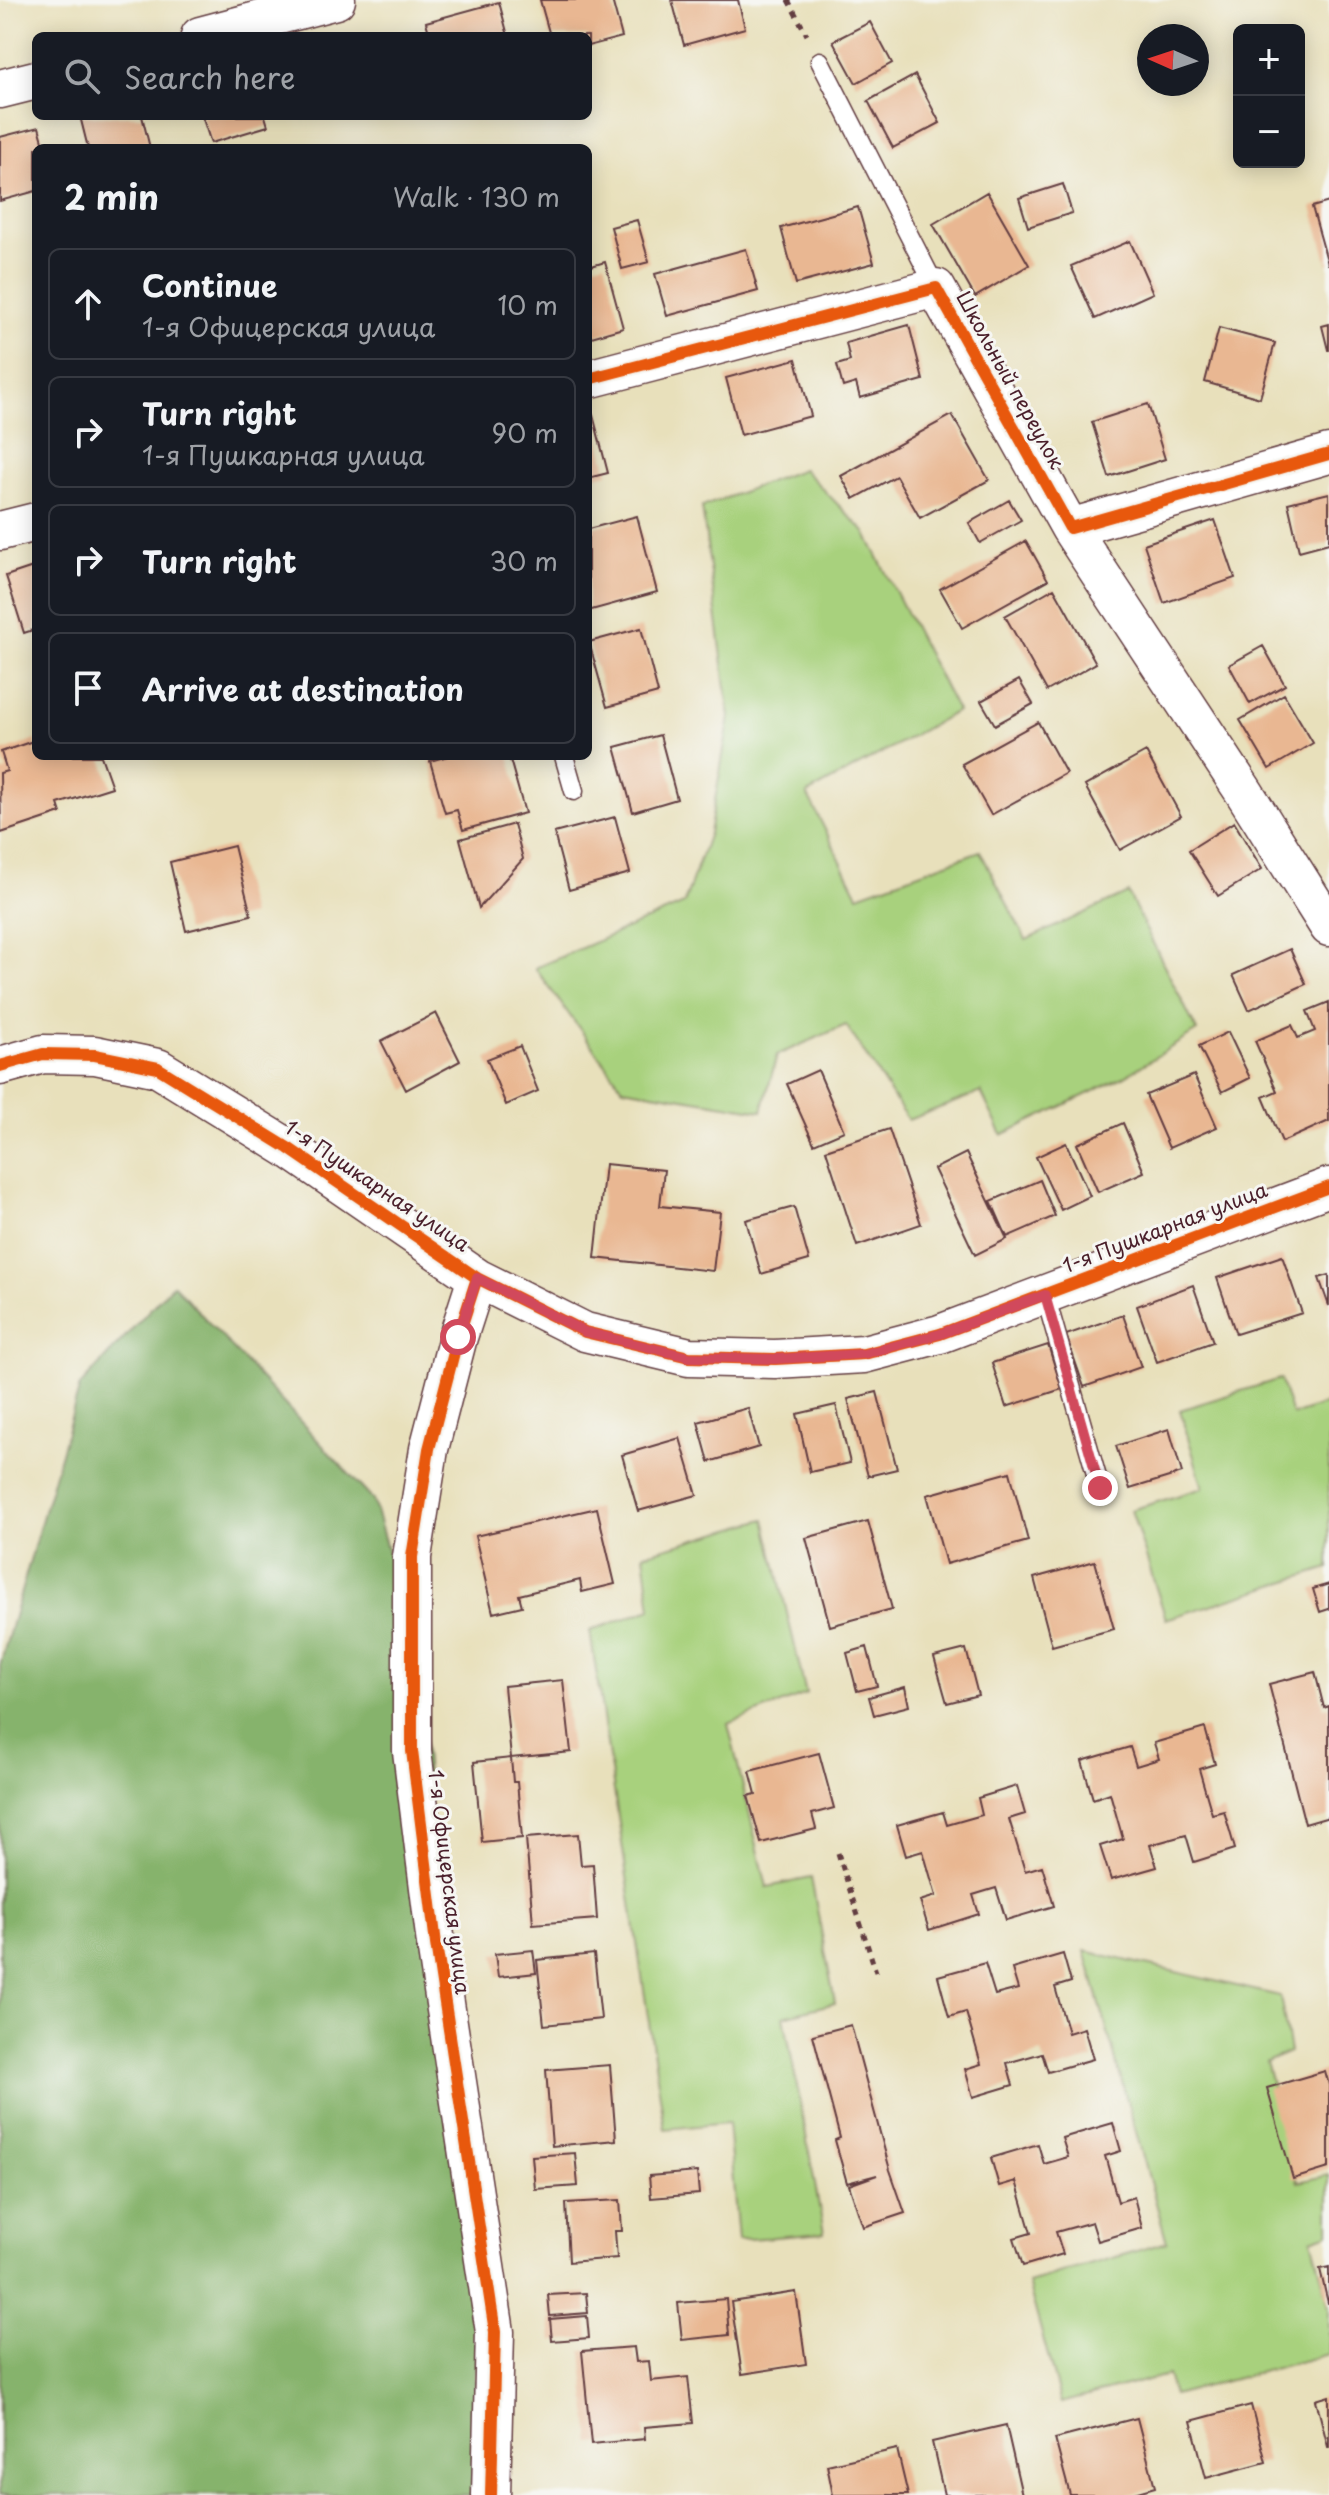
<!DOCTYPE html>
<meta charset="utf-8">
<style>
:root{--surface:#171b24;--page:#20242c;--text:#f1f3f6;--muted:#9ea1a6;--line:#363941}
body{margin:0;font-family:"Playpen Sans",sans-serif;background:var(--page);color:var(--text)}
.controls{position:absolute;right:24px;top:24px;display:grid;overflow:hidden;border-radius:12px;box-shadow:0 4px 20px #0003}
.controls button{width:72px;height:72px;display:grid;place-items:center;padding:0;border:0;border-bottom:2px solid var(--line);background:var(--surface);color:var(--text);font:40px sans-serif}
.compass{position:absolute;left:1137px;top:24px;width:72px;height:72px;border-radius:50%;background:var(--surface);box-shadow:0 4px 20px #0003;rotate:273deg}
.stop{position:absolute;width:24px;height:24px;margin:-18px;border:6px solid #d1495b;border-radius:50%;background:#fff}
.stop.end{background:#d1495b;border-color:#fff;box-shadow:0 2px 8px #0008}
.list{margin:0;padding:0;list-style:none}
h2{display:flex;justify-content:space-between;align-items:center;height:104px;margin:0;padding:0 32px;font-size:34px}
h2 small{font-size:26px;font-weight:400;color:var(--muted)}
.list li{display:grid;grid-template-columns:52px 1fr auto;gap:24px;align-items:center;box-sizing:border-box;height:112px;margin:0 16px 16px;padding:0 16px;border:2px solid var(--line);border-radius:12px}
.list b{display:block;font-size:30px;white-space:nowrap}
.list p{margin:0;font-size:26px;white-space:nowrap;color:var(--muted)}
.list em{font-size:26px;font-style:normal;color:var(--muted)}
.icon{flex:none;width:44px;height:44px;fill:none;stroke:currentColor;stroke-width:2;stroke-linecap:round;stroke-linejoin:round}
.map{position:relative;flex:none;width:1329px;height:2495px;overflow:hidden}
.search{position:absolute;background:var(--surface);box-shadow:0 4px 20px #0003;left:32px;top:32px;width:560px;height:88px;display:flex;align-items:center;gap:20px;box-sizing:border-box;padding:0 28px;border-radius:12px;color:var(--muted);font-size:30px}
.panel{position:absolute;background:var(--surface);box-shadow:0 4px 20px #0003;left:32px;top:144px;width:560px;height:616px;border-radius:12px}
.map>svg:first-child{display:block}
.green{fill:#a8d17d;stroke:#797854;stroke-width:2}
.forest{fill:#86b36c;stroke:#68694c;stroke-width:2}
.building{fill:#e9b792}
.lines{fill:none;stroke-linecap:round;stroke-linejoin:round}
.lane-casing{stroke:#623c41;stroke-width:21}
.street-casing{stroke:#623c41;stroke-width:41}
.path{stroke:#623c41;stroke-width:5;stroke-dasharray:6 6;stroke-linecap:butt}
.lane{stroke:#fff;stroke-width:18}
.street{stroke:#fff;stroke-width:38}
.cycleway-casing{stroke:#f6f6f2;stroke-width:17}
.cycleway{stroke:#e8590c;stroke-width:12}
.route{stroke:#d1495b;stroke-width:10}
.labels{text-anchor:middle;stroke-width:6;stroke-linejoin:round;paint-order:stroke}
.street-label{font-size:20px;fill:#4a1f2b;stroke:#f6f6f2}
</style>
<div class="map">
<svg width="1329" height="2495" viewBox="0 0 1329 2495">
<rect width="100%" height="100%" fill="#f6f6f2"/>
<filter id="ink" filterUnits="userSpaceOnUse"><feTurbulence type="fractalNoise" baseFrequency=".0125" numOctaves="2"/><feDisplacementMap in="SourceGraphic" scale="16" xChannelSelector="R" yChannelSelector="G"/><feConvolveMatrix kernelMatrix="1 2 1 2 8 2 1 2 1" color-interpolation-filters="sRGB"/></filter>
<filter id="wash" filterUnits="userSpaceOnUse"><feTurbulence type="fractalNoise" baseFrequency=".006" numOctaves="4" result="noise"/><feDisplacementMap in="SourceGraphic" scale="32" xChannelSelector="R" yChannelSelector="G"/><feGaussianBlur stdDeviation="1.8" result="paint"/><feColorMatrix in="noise" values="0 0 0 0 0 0 0 0 0 0 0 0 0 0 0 0 0 1.4 0 .05"/><feComposite in="paint" operator="in"/></filter>
<g filter="url(#wash)">
<rect width="100%" height="100%" fill="#e8e0bb"/>
<path class="green" d="M803,469L865,532L957,711L807,794L858,895L980,851L1026,940L1128,893L1197,1031L1125,1076L1002,1135L981,1092L908,1120L846,1025L777,1055L762,1111L623,1088L535,968L684,904L709,833L730,717L702,507Z
M1280,1379L1292,1415L1329,1403V1568L1166,1619L1131,1510L1203,1488L1180,1410Z
M765,1519L806,1694L728,1724L767,1887L811,1878L835,2003L784,2016L824,2233L738,2240L728,2123L665,2129L590,1631L651,1609L644,1554Z
M1085,1951L1280,1996L1290,2052L1266,2062L1298,2182L1329,2175V2233L1312,2239L1329,2306V2354L1173,2395L1167,2375L1061,2403L1028,2283L1167,2242Z"/>
<path class="forest" d="M173,1284L373,1500L416,1649L476,2340L472,2495H0V1665L80,1386Z"/>
<g id="blocks">
<path class="building" d="M540,0H612L622,37L588,46V36H550Z
M672,0H738L745,28L684,45Z
M499,2L508,36H430L426,22Z
M870,22L892,63L856,83L833,41Z
M915,75L940,123L893,148L868,101Z
M80,116H142L150,148H88Z
M202,116H265L268,126L211,143Z
M39,127L45,148H36V191L0,201V137Z
M1063,184L1072,213L1028,227L1019,198Z
M987,192L1029,265L975,297L933,224Z
M1329,202V264H1328L1312,207Z
M858,207L874,263L796,284L781,228Z
M637,220L649,262L622,269L611,227Z
M1130,241L1153,293L1095,319L1071,266Z
M746,249L758,291L667,316L655,274Z
M605,262L623,328L588,338V267Z
M1329,324V350H1328L1322,326Z
M909,325L923,380L860,398L856,383L843,387L837,365L850,361L846,343Z
M1219,328L1275,343L1260,398L1205,382Z
M796,359L811,416L741,435L726,378Z
M1148,404L1165,459L1109,477L1092,422Z
M593,415L608,473L588,478V416Z
M952,415L989,480L920,518L896,476L854,499L841,476Z
M1329,493V543L1299,551L1288,503Z
M1009,500L1021,520L980,543L969,523Z
M637,516L657,592L588,611V529Z
M1215,520L1235,578L1164,603L1144,544Z
M1026,541L1048,580L962,628L940,589Z
M36,566V629L24,633L6,576Z
M1054,588L1096,663L1047,691L1005,616Z
M641,628L658,693L607,707L589,642Z
M1263,646L1285,685L1250,704L1229,665Z
M1019,680L1033,704L995,725L981,701Z
M1284,694L1313,743L1269,769L1240,720Z
M1038,722L1066,773L991,815L962,764Z
M660,735L677,799L633,812L615,747Z
M36,740V756H101L112,787L58,804L61,813L1,833L0,773L7,771L1,752Z
M1146,752L1181,816L1120,850L1085,786Z
M448,756H509L525,813L463,830L457,810L445,813L430,761Z
M615,817L630,873L569,890L554,833Z
M1234,822L1262,869L1218,896L1189,850Z
M514,824L523,859L479,908L460,839Z
M234,846L251,915L186,931L170,862Z
M1290,949L1306,984L1249,1010L1233,975Z
M1329,1002V1121L1282,1142L1263,1097L1277,1091L1255,1041L1292,1025L1298,1038L1315,1031L1307,1011Z
M436,1013L460,1061L406,1090L381,1041Z
M1228,1032L1250,1078L1222,1092L1199,1046Z
M520,1046L538,1091L506,1105L487,1059Z
M818,1070L844,1131L814,1144L787,1084Z
M1194,1075L1217,1127L1169,1148L1146,1095Z
M1123,1123L1144,1172L1098,1192L1077,1144Z
M889,1129L921,1224L857,1246L826,1150Z
M1066,1143L1090,1196L1061,1210L1036,1157Z
M966,1153L1007,1239L975,1255L934,1169Z
M605,1164L664,1170L660,1206L720,1212L713,1271L595,1258Z
M1040,1180L1055,1216L1007,1237L991,1201Z
M794,1207L809,1260L761,1274L746,1220Z
M1282,1256L1302,1313L1236,1334L1217,1278Z
M1329,1275V1306L1319,1278Z
M1193,1285L1213,1342L1157,1362L1137,1306Z
M1123,1315L1141,1367L1084,1387L1066,1335Z
M1048,1345L1062,1389L1006,1407L992,1363Z
M877,1392L897,1469L868,1476L848,1399Z
M836,1405L850,1463L810,1472L797,1414Z
M748,1408L759,1447L709,1462L698,1422Z
M1169,1429L1182,1473L1130,1489L1116,1446Z
M680,1438L697,1495L638,1511L622,1455Z
M1010,1472L1028,1541L946,1564L927,1495Z
M597,1508L615,1584L582,1592L580,1580L519,1595L522,1606L493,1613L475,1536Z
M868,1521L892,1609L830,1626L806,1538Z
M1095,1561L1114,1629L1052,1646L1034,1578Z
M1329,1584V1609L1320,1612L1313,1589Z
M867,1647L877,1686L857,1691L847,1653Z
M966,1649L978,1695L947,1703L934,1657Z
M1315,1672L1324,1708L1329,1706V1817L1305,1824L1269,1684Z
M563,1680L571,1752L511,1758L504,1686Z
M905,1687L909,1706L874,1715L869,1697Z
M1205,1728L1215,1764L1199,1769L1212,1814L1224,1811L1235,1849L1194,1862L1186,1835L1150,1845L1157,1867L1111,1880L1100,1846L1123,1839L1110,1793L1093,1799L1082,1761L1130,1747L1136,1766L1159,1759L1154,1743Z
M819,1753L834,1808L812,1814L816,1829L761,1843L748,1796L756,1794L750,1771Z
M511,1758L513,1782H517L522,1838L482,1842L474,1762Z
M1017,1786L1025,1814L1009,1819L1025,1871L1042,1866L1054,1906L1006,1920L996,1888L973,1895L979,1914L929,1930L920,1901L936,1896L923,1851L906,1856L897,1825L943,1812L947,1825L982,1815L978,1798Z
M578,1834L581,1865L593,1864L597,1919L533,1924L526,1838Z
M533,1950L536,1973L498,1977L495,1954Z
M594,1954L601,2019L544,2025L537,1960Z
M1063,1954L1071,1982L1055,1987L1068,2033L1084,2028L1093,2059L1048,2072L1042,2053L1007,2063L1013,2085L973,2097L965,2069L981,2064L966,2012L949,2017L938,1976L985,1963L995,1995L1018,1989L1012,1969Z
M851,2025L890,2170L905,2213L863,2227L849,2185L877,2175L847,2183L835,2140L840,2138L813,2035Z
M610,2065L616,2140L552,2146L546,2070Z
M1325,2071L1329,2085V2168L1293,2179L1267,2088Z
M1113,2123L1121,2151L1105,2156L1118,2202L1134,2197L1142,2228L1098,2241L1092,2222L1056,2232L1063,2254L1023,2266L1014,2238L1031,2233L1016,2181L999,2186L991,2158L1038,2144L1044,2164L1068,2157L1062,2138Z
M575,2153L578,2186L535,2189L532,2156Z
M697,2172L699,2194L651,2198L649,2176Z
M620,2200L622,2231H615L617,2258L569,2262L566,2203Z
M1329,2267V2303H1328L1320,2269Z
M796,2292L806,2364L742,2374L731,2302Z
M586,2293L588,2313L550,2316L548,2295Z
M726,2299L729,2335L682,2340L678,2303Z
M587,2316L589,2338L552,2341L550,2319Z
M634,2347L636,2362L649,2361L651,2381L688,2377L693,2423L644,2427L645,2439L591,2444L582,2351Z
M1329,2396V2447H1328L1316,2400Z
M1251,2405L1266,2462L1206,2478L1191,2421Z
M1137,2418L1155,2487L1127,2495H1070L1055,2439Z
M1006,2425L1022,2495H944L932,2442Z
M897,2449L908,2495H833L827,2465Z"/>
</g>
</g>
<g filter="url(#ink)">
<use href="#blocks" fill-opacity="0" stroke="#623c41" stroke-width="2"/>
<g class="lines">
<g class="lane-casing">
<path id="lane" d="M820,61L936,288
M564,756L574,791
M1045,1295L1100,1488"/>
</g>
<g class="street-casing">
<path id="street" d="M200,36L336,0
M0,89L36,80
M588,379L936,288L1070,528L1329,454
M1070,528L1244,792L1329,927
M0,531L36,522
M0,1066L43,1054L95,1055L158,1068L288,1148L477,1278L585,1332L689,1357L775,1359L864,1354L940,1334L1329,1187
M477,1278L458,1337L429,1449L412,1557V1751L436,1944L495,2332L491,2495"/>
</g>
<path class="path" d="M788,0L807,35
M838,1853L876,1972"/>
<use href="#lane" class="lane"/>
<use href="#street" class="street"/>
<g class="cycleway-casing">
<path id="cycleway" d="M588,379L936,288L1070,528L1329,454
M0,1066L43,1054L95,1055L158,1068L288,1148L477,1278L585,1332L689,1357L775,1359L864,1354L940,1334L1329,1187
M477,1278L458,1337L429,1449L412,1557V1751L436,1944L495,2332L491,2495"/>
</g>
<use href="#cycleway" class="cycleway"/>
</g>
</g>
<g class="lines" filter="url(#ink)">
<path class="route" d="M458,1337L477,1278L585,1332L689,1357L775,1359L864,1354L940,1334L1045,1295L1100,1488"/>
</g>
<g class="labels">
<g class="street-label">
<text transform="translate(1010 380) rotate(61)" y="7">Школьный переулок</text>
<text transform="translate(377 1186) rotate(34)" y="7">1-я Пушкарная улица</text>
<text transform="translate(1165 1228) rotate(-21)" y="7">1-я Пушкарная улица</text>
<text transform="translate(449 1882) rotate(83)" y="7">1-я Офицерская улица</text>
</g>
</g>
</svg>
<div class="controls">
<button>+</button>
<button>−</button>
</div>
<svg class="compass" viewBox="-18 -18 36 36"><path d="M0-13l5 13h-10z" fill="#e53935"/><path d="M0 13l5-13h-10z" fill="#9ea1a6"/></svg>
<div class="stop" style="left:458px;top:1337px"></div>
<div class="stop end" style="left:1100px;top:1488px"></div>
<div class="search"><svg class="icon" aria-label="search" viewBox="0 0 24 24"><circle cx="10" cy="10" r="6"/><path d="M15 15l6 6"/></svg>Search here</div>
<section class="panel">
<h2>2 min<small>Walk · 130 m</small></h2>
<ul class="list">
<li><svg class="icon" aria-label="ahead" viewBox="0 0 24 24"><path d="M12 20V5M6 11l6-6 6 6"/></svg><div><b>Continue</b><p>1-я Офицерская улица</p></div><em>10 m</em></li>
<li><svg class="icon" aria-label="right" viewBox="0 0 24 24"><path d="M7 20v-9h11M14 6l5 5-5 5"/></svg><div><b>Turn right</b><p>1-я Пушкарная улица</p></div><em>90 m</em></li>
<li><svg class="icon" aria-label="right" viewBox="0 0 24 24"><path d="M7 20v-9h11M14 6l5 5-5 5"/></svg><div><b>Turn right</b></div><em>30 m</em></li>
<li><svg class="icon" aria-label="arrive" viewBox="0 0 24 24"><path d="M6 21V4h12l-3 4 3 4H6"/></svg><div><b>Arrive at destination</b></div></li>
</ul>
</section>
</div>
